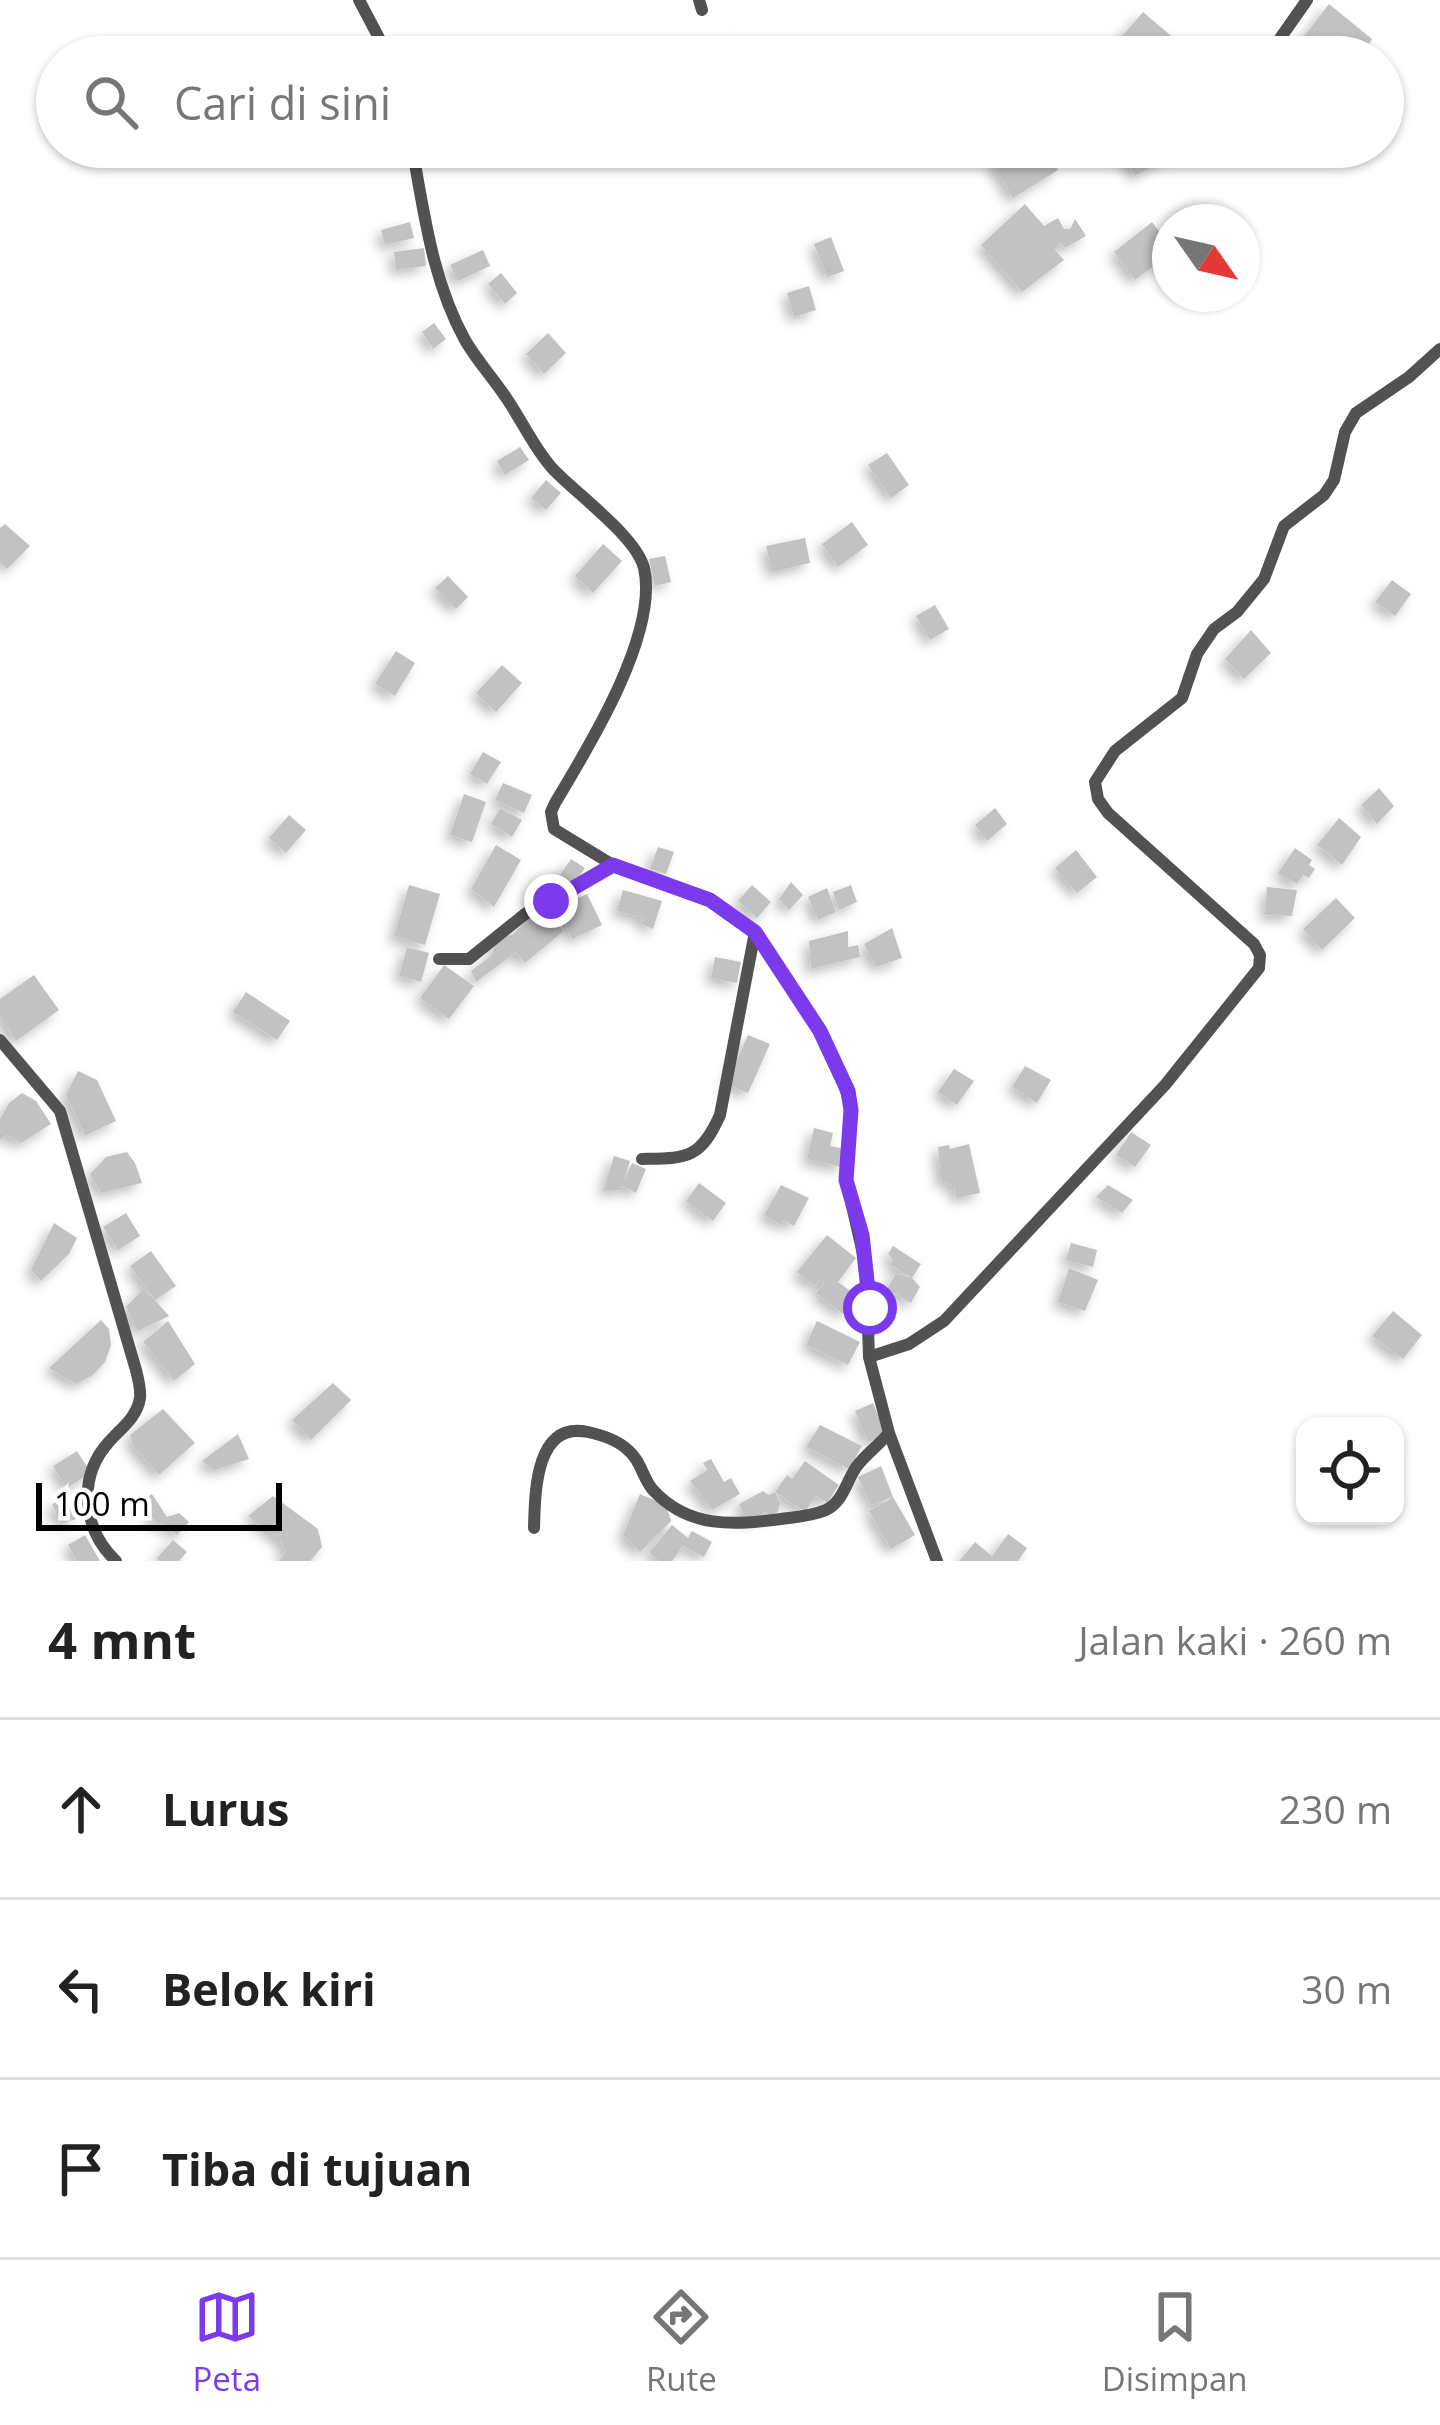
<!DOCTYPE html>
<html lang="id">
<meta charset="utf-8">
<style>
:root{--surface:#fff;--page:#f6f6f6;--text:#222;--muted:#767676;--line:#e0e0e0;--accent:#7c3aed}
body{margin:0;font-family:"Open Sans",sans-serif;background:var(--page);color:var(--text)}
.controls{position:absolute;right:36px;bottom:36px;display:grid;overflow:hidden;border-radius:24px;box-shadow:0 3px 9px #0004}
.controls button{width:108px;height:108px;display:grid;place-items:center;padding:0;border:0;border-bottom:3px solid var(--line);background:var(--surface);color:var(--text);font:60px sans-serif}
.compass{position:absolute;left:1152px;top:204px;width:108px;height:108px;border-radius:50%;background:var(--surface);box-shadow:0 3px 9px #0004;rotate:124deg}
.scale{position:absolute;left:36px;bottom:30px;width:246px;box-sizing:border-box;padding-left:12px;border:6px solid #000;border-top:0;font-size:33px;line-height:42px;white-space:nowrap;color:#000;-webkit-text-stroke:9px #fff;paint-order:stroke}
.stop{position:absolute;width:36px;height:36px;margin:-27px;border:9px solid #7c3aed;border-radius:50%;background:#fff}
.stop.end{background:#7c3aed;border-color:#fff;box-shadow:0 3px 12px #0008}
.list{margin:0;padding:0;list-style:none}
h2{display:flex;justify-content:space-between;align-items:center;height:156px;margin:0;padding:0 48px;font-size:51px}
h2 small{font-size:39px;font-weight:400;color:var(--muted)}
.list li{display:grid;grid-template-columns:78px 1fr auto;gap:36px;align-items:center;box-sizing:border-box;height:180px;padding:0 48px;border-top:3px solid var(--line)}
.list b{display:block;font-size:45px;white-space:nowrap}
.list em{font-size:39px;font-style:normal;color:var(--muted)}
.icon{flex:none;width:66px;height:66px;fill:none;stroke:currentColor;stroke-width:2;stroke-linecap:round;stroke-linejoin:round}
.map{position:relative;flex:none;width:1440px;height:1561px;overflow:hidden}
.search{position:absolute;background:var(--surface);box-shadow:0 3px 9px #0004;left:36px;right:36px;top:36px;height:132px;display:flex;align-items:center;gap:30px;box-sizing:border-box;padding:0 42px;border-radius:66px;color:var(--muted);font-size:45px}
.sheet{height:696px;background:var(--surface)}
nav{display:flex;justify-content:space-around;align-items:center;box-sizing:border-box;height:168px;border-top:3px solid var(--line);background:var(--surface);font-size:33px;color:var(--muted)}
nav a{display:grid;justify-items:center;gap:6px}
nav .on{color:var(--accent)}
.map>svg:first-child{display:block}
.building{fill:#c2c2c2;filter:url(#shadow)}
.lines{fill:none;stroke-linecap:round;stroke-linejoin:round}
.street{stroke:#525252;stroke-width:12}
.route{stroke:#7c3aed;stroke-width:15}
</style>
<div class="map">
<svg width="1440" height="1561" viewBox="0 0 1440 1561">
<defs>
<filter id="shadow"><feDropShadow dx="-5.5" dy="5.5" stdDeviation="6" flood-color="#0004"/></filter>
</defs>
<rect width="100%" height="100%" fill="#fff"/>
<path class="building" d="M1329,4L1372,39L1360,57H1288Z
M1143,12L1183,46L1174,57H1117L1110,50Z
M738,37L747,57H715L711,47Z
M1015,147H1043L1058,170L1013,198L991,162Z
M1118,147H1163L1169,156L1135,176Z
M1025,204L1044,226L1058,218L1064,229H1070L1075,219L1086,236L1065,248L1060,242L1055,250L1064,260L1022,292L981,245Z
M410,222L414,238L385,245L381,230Z
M1152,222L1170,246V254L1135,280L1114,252Z
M831,237L844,271L827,277L814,244Z
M424,248L426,266L396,270L394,252Z
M483,250L490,266L458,281L450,265Z
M501,273L517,293L505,304L488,284Z
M809,286L816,310L794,317L787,293Z
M434,323L446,339L433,349L422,332Z
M548,333L566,353L544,374L526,354Z
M520,447L529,460L505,475L497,461Z
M887,453L909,485L891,498L868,465Z
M546,480L561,493L546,510L531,498Z
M852,522L868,545L838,567L822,544Z
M5,524L30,546L7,569L0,562V528Z
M805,538L810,563L772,572L766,546Z
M603,544L622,561L593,593L575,576Z
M665,556L671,582L655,586L649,559Z
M448,576L468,597L456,609L435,588Z
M1392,580L1411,594L1395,616L1375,602Z
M935,605L949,629L930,640L916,616Z
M1251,630L1271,653L1244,679L1225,659Z
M396,651L415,663L395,696L375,684Z
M502,665L522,683L496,712L476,693Z
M483,752L501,762L487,784L470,774Z
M503,783L532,795L524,813L495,800Z
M1379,788L1394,806L1377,824L1361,805Z
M464,794L486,802L472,842L450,835Z
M500,808L522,820L512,837L491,824Z
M995,808L1007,824L987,841L975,825Z
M289,815L306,830L286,853L269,838Z
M1339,818L1361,837L1342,865L1317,845Z
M496,845L521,860L494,907L471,889Z
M658,847L674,852L666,874L650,869Z
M1295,848L1312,860L1309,865L1315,869L1309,878L1303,875L1297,884L1278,873Z
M1076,850L1097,877L1077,893L1055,868Z
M571,859L585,868L574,884L560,875Z
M791,882L803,895L789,910L779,899Z
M409,885L440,894L425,945L394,936Z
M752,885L771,902L757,918L738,901Z
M851,885L857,902L839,910L833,892Z
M1267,887L1297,890L1292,916L1265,915Z
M827,888L836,912L818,920L808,897Z
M623,890L662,901L653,929L641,924L644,918L617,911Z
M587,894L602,925L572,939L558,907Z
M1336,898L1355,918L1322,950L1303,929Z
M542,915L554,919L564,931L525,963L516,952L476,982L471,971L492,955L496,940L513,934L528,918Z
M892,928L902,958L876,967L864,944Z
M848,931V947L858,945L860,957L811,969L809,941Z
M407,947L429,953L421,982L399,976Z
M715,957L741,962L737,983L711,978Z
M444,965L474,986L449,1019L420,998Z
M34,975L59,1010L16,1041L0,1017V999Z
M246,992L290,1021L277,1040L233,1012Z
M748,1035L770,1044L748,1093L726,1084Z
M1025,1066L1051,1080L1037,1103L1012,1087Z
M954,1069L974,1081L957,1105L938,1092Z
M78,1071L97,1080L116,1121L85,1136L66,1095Z
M22,1093L36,1101L51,1124L21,1143L7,1135L0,1140V1119L9,1103Z
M814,1128L833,1133L830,1146L845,1149L841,1167L807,1159Z
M1131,1132L1151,1145L1135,1167L1116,1155Z
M969,1144L980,1193L956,1198L954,1185L941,1181L938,1147L949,1145L950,1149Z
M127,1152L135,1163L142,1183L101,1193L90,1174L106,1157Z
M614,1156L630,1161L624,1181L632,1163L646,1169L636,1193L622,1186L621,1190L603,1191Z
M699,1183L726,1203L713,1221L686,1201Z
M781,1185L809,1198L794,1226L783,1220L781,1225L764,1215Z
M1108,1185L1133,1200L1122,1213L1096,1197Z
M126,1213L140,1236L118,1250L103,1227Z
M54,1223L77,1238L69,1254L41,1281L31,1270Z
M827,1235L856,1258L838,1282L857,1296L843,1314L816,1293L824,1283L818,1281L815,1286L797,1272Z
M1071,1243L1097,1250L1093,1267L1066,1260Z
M893,1246L921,1264L912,1278L920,1287L911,1303L887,1289L896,1273L912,1278L890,1265L893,1260L888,1254Z
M151,1251L176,1286L155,1300L169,1316L138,1331L126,1307L143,1289L155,1300L130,1266Z
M1069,1268L1098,1280L1085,1311L1058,1302Z
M1393,1311L1422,1335L1403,1359L1372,1336Z
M101,1320L109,1329L111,1345L105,1362L93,1375L76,1384L49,1368Z
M168,1321L195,1364L174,1381L143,1342Z
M817,1321L860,1342L848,1365L806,1345Z
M333,1383L351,1400L311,1440L292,1420Z
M873,1403L886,1435L868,1442L855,1411Z
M163,1409L195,1443L159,1475L134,1447L130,1435Z
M820,1425L862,1446L849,1469L806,1447Z
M238,1434L249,1459L214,1470L202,1461Z
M77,1451L91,1473L67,1488L53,1466Z
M711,1459L724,1482L731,1478L740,1494L712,1510L690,1481L707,1470L703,1463Z
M805,1461L839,1485L827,1503L816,1496L805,1512L775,1492L787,1475L792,1479Z
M881,1466L893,1497L871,1505L858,1477Z
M763,1491L769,1495L775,1492L780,1503L778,1512L769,1516L766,1512L748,1522L739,1504Z
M152,1494L167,1517L179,1513L189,1522L177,1535L164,1524H157L141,1501Z
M640,1494L666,1505L671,1521L640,1552L623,1535Z
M273,1496L318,1529L322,1547L310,1561H279L286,1551L280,1540L248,1516Z
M893,1497L915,1535L891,1549L869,1511Z
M67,1498L76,1519L61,1524L52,1504Z
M672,1525L688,1538L692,1531L712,1542L704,1557L683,1546L672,1561H659L649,1553Z
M1008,1534L1027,1548L1018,1561H959L975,1542L992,1556Z
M85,1535L100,1561H77L68,1545Z
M173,1540L187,1552L179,1561H159L157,1558Z"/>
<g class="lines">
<path class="street" d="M359,0L389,57
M699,0L702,10
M1267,57L1307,0
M412,147C424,212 432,280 465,340C477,361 494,379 507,399C522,421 534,448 552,468C575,493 636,536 644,568C659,634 588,748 555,803L551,812L554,829L613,865L709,900L755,932L819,1031L840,1072L852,1110L846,1180L866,1267L869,1357L889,1433L937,1561
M439,959H469L525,914L613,865
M0,1040L60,1111L136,1370C138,1378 141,1389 140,1398C137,1418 120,1429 108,1443C77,1478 83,1530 116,1561
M642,1159C686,1158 700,1160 720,1115L755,932
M869,1357L909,1344L944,1321L1165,1085L1259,968L1260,955L1254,944L1108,813L1098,799L1095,782L1115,751L1182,698L1197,654L1214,629L1237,612L1264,579L1284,526L1324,495L1334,480L1345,432L1356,413L1409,377L1440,349
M534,1528C535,1493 535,1421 588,1432C602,1435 619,1441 629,1451C641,1461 643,1479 653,1490C689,1529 734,1525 781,1519C796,1517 812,1516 826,1510C844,1501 846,1481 857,1466C866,1454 879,1445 889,1433"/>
</g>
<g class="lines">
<path class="route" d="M551,901L613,865L710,900L755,932L820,1031L848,1091L851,1110L846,1180L862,1235L870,1308"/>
</g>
</svg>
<div class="controls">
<button><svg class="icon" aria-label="locate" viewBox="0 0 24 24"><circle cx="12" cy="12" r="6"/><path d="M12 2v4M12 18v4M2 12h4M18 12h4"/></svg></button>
</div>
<svg class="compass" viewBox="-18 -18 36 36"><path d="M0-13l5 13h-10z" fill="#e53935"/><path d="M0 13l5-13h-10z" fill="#767676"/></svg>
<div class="scale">100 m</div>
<div class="stop" style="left:870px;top:1308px"></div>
<div class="stop end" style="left:551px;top:901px"></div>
<div class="search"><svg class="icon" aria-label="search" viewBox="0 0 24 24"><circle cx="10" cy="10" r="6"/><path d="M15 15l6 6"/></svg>Cari di sini</div>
</div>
<section class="sheet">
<h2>4 mnt<small>Jalan kaki · 260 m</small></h2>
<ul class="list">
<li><svg class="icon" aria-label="ahead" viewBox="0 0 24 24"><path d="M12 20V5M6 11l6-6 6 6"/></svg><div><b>Lurus</b></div><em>230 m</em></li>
<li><svg class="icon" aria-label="left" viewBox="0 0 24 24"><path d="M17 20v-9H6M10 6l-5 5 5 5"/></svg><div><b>Belok kiri</b></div><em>30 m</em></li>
<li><svg class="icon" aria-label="arrive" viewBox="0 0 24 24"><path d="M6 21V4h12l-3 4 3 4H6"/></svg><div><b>Tiba di tujuan</b></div></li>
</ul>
</section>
<nav>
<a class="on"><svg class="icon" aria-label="map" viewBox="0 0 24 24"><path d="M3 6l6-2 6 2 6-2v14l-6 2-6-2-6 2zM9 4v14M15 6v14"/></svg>Peta</a>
<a><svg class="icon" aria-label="directions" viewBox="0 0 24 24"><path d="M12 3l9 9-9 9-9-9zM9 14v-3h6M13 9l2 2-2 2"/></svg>Rute</a>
<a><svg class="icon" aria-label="saved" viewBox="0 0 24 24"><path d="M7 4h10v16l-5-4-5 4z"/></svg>Disimpan</a>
</nav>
